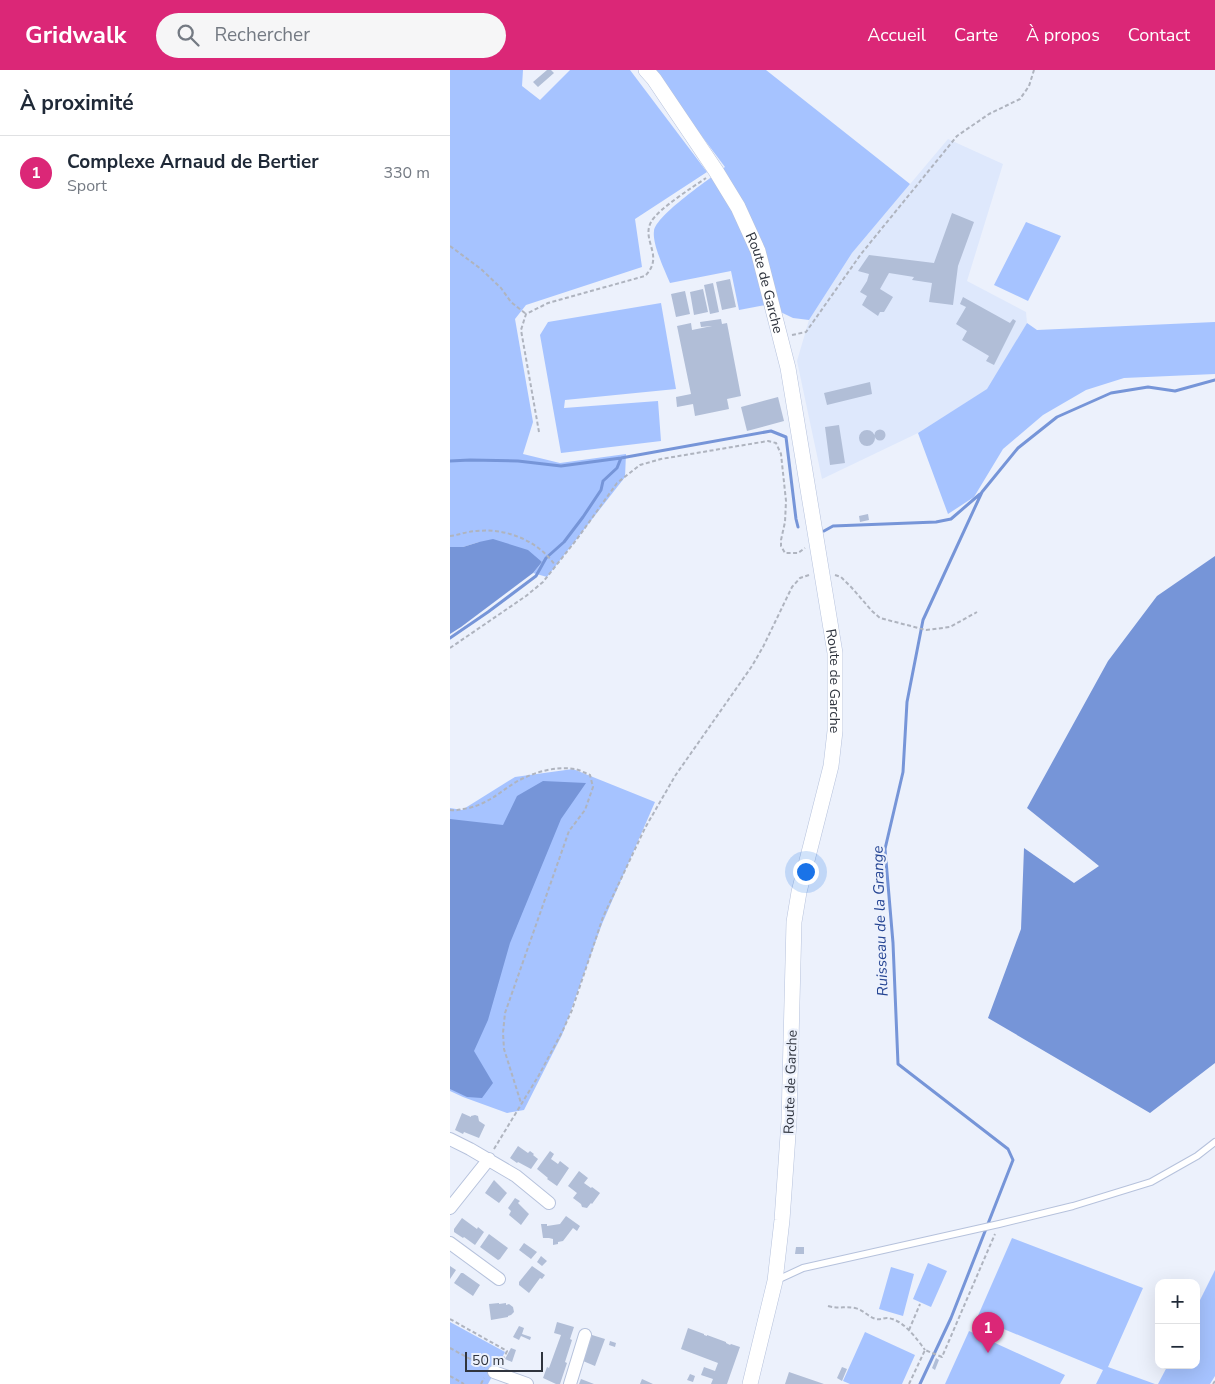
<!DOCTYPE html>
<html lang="fr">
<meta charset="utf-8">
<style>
:root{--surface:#fff;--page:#f6f6f7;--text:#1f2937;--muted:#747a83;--line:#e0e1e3;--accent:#db2777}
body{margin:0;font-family:"Nunito Sans",sans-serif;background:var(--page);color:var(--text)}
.controls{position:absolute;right:15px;bottom:15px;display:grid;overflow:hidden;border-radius:10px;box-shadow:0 5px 20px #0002}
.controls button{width:45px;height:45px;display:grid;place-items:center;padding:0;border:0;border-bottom:1px solid var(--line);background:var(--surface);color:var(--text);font:25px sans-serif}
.scale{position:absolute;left:15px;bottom:12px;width:78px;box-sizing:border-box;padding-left:5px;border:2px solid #2f343e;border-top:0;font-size:14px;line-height:18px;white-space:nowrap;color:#2f343e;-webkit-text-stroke:4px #ecf1fc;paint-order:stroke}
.you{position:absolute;left:355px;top:801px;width:18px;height:18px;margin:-12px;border:4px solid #fff;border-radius:50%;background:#1a73e8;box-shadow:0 0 0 8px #1a73e833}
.badge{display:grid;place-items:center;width:32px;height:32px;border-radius:50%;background:var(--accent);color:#fff;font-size:16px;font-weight:700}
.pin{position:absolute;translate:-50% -41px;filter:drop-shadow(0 1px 2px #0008)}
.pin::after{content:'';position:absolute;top:26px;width:18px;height:15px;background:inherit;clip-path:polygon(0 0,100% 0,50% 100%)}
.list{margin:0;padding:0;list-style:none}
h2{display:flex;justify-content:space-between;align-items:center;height:65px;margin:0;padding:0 20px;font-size:21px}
h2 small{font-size:16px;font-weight:400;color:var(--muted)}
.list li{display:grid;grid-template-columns:32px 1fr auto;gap:15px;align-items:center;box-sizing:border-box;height:75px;padding:0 20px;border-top:1px solid var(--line)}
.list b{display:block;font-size:19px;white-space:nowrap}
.list p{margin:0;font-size:16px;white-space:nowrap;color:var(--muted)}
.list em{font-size:16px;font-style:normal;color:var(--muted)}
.icon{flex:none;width:28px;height:28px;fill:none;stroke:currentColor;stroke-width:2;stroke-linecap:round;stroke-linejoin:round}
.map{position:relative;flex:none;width:765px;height:1314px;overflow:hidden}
header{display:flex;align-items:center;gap:30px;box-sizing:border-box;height:70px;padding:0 25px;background:var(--accent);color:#fff}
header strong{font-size:24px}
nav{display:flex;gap:28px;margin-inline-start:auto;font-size:18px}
.search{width:350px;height:45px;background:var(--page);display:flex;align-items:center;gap:12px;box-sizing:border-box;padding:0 18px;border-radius:28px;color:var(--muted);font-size:19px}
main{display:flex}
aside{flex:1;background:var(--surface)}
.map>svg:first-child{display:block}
.built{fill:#dee8fc}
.green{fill:#a6c3ff}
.water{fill:#7695d8}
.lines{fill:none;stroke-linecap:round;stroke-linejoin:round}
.stream{stroke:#7695d8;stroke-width:3}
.building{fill:#b1bed7}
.service-casing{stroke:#b6c2dc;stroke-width:8}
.minor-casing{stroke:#b6c2dc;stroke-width:14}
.tertiary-casing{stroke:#b6c2dc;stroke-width:16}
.path{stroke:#afb4bf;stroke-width:2;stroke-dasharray:4 2.5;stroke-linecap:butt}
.service{stroke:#fff;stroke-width:6}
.minor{stroke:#fff;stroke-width:12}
.tertiary{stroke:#fff;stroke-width:15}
.labels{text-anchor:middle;stroke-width:4.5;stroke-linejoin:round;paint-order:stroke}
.street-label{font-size:14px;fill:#2f343e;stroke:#ecf1fc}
.water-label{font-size:15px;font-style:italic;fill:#244493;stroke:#ecf1fc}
</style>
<header>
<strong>Gridwalk</strong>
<div class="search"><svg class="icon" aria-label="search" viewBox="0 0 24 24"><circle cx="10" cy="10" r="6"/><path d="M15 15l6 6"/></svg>Rechercher</div>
<nav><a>Accueil</a><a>Carte</a><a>À propos</a><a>Contact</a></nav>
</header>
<main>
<aside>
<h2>À proximité<small></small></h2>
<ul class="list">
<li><span class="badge">1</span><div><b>Complexe Arnaud de Bertier</b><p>Sport</p></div><em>330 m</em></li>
</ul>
</aside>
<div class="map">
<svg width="765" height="1314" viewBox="0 0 765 1314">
<rect width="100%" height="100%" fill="#ecf1fc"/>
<path class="built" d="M498,69L553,94L517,211L576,242L577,253L538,319L468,363L372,409L347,291L359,250L402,183Z"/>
<path class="green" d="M0,0H73L72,16L90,30L120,0H180L257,102L185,149L192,197L76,235L65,249L83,352L73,384L110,393L176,384L175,407L97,507L83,503L92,492L29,472L13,477H0Z
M202,0H316L460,114L402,183L359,250L343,248L316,235L289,240L281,201L220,213C215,201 202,174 204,161C206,145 261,108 275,97Z
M576,152L611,166L578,231L544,215Z
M211,233L226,319L115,330L114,338L208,331L211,371L111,383L90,265L98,252Z
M765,252V304L674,308L636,320L593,345L553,379L524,427L498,444L468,363L537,319L577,253L587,260Z
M123,699L205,732L152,854L112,965L74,1040L57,1043L13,1027L0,1021V738L12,740L65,707Z
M562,1168L693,1218L658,1297L705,1314H646L653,1300L527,1248Z
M478,1193L497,1201L481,1237L463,1229Z
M441,1197L464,1204L453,1246L429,1239Z
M765,1200V1306L760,1314H708L718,1295H746V1238Z
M0,1252L55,1282L38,1314H0Z
M519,1261L615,1305L610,1314H495Z
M415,1262L465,1285L452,1314H400L393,1311Z"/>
<path class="water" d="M43,469L78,480L92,492L83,503L11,557L0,564V477H13L29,472Z
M765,486V993L700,1043L538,948L571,859L574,778L624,813L649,796L577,738L658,591L707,526Z
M93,711L136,713L111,749L60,873L38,950L24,981L43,1013L32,1028L17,1027L0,1019V749L53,755L67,726Z"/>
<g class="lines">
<path class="stream" d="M0,391L20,390L68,391L111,396L171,388L321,361L336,367L346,449L348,457
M374,461L383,456L486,452L501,449L530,424
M0,568L38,542L86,506L96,488L114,472L133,447L151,420L153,411L167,398L171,388
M470,1314L501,1248L563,1090L558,1079L448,994L443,873L435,779L453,702L457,632L473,550L532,422L568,378L607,347L661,323L698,317L725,321L765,310"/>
</g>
<path class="building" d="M97,0H101L104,3L88,17L83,12Z
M502,143L524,152L508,196L503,235L479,232L482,213L462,210L464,207L439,203L430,219L443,227L434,242H430L428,246L412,235L417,226L410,222L417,211L419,204L408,201L419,185L484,193Z
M280,209L286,237L272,240L266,212Z
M263,213L269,242L260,244L254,215Z
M253,219L258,242L244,245L240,222Z
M235,221L240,244L226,247L221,224Z
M513,227L560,253L563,249L566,251L544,295L536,291L539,286L512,270L517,261L506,254L516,237L510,234Z
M271,249L272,254L277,253L291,326L277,329L279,339L245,346L243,334L227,337L226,327L241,324L227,256L241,253L242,260L262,256L251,257L250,252Z
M420,312L422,324L377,335L374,323Z
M328,327L334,351L297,361L291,337Z
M389,355L395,393L380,395L375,357Z
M424.5 365a5.5 5.5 0 1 1 11 0a5.5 5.5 0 1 1-11 0Z
M409 368a8 8 0 1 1 16 0a8 8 0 1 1-16 0Z
M418,444L419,450L410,452L409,446Z
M12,1043L21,1047V1046L25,1045L28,1046L29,1051L35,1055L29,1068L14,1062L13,1064L5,1060Z
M68,1076L78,1083L80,1081L84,1084L83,1085L88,1089L81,1099L68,1092L67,1093L60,1088Z
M100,1081L104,1084L101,1089L108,1094L110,1091L119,1098L107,1116L97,1109L98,1108L87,1099Z
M129,1101L138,1108L134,1113L141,1118L142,1117L150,1123L142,1134L141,1133L137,1138L132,1137L131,1134L123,1128L127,1123L118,1116Z
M44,1110L57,1123L49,1133L35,1123Z
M65,1128L70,1131L68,1133L79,1144L71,1155L59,1145L61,1141L58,1138Z
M116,1146L130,1156L127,1161L123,1158L113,1171L108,1172V1174L103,1175V1169L99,1168H93L91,1154H97V1156L110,1154Z
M12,1148L27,1159L28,1157L34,1162L25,1175L14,1167L13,1168L4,1162V1159Z
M39,1164L58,1178L50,1189L48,1190L30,1177Z
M74,1173L87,1182L81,1189L69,1180Z
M346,1177H354V1184H345Z
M91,1186L97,1191L92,1196L87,1192Z
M0,1196L6,1200L0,1209Z
M82,1196L95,1205L92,1209L90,1208L79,1223L69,1215V1212Z
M11,1203H13L30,1215L23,1226L4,1213Z
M49,1233V1234L56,1233V1235L59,1234L63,1237L64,1242L61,1245L58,1246V1247L41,1250L39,1234Z
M107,1252L124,1257L120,1269L122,1270L115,1292L117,1293L110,1314H106L93,1308L97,1297L99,1298L111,1265L104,1263Z
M69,1256L74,1258L72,1264L81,1267L80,1270L71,1266L69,1270L63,1267Z
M238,1258L254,1264V1265L257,1266V1265L276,1272V1273L280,1275L281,1274L290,1277L277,1314H261L263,1309L251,1305L254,1297L265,1301L268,1293L231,1279Z
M142,1265L155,1269L145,1296L133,1291Z
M160,1271L166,1273L165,1277L159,1275Z
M61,1278L66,1280L62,1292L55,1289Z
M486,1288L489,1290L485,1300L482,1298Z
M392,1297L397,1299L392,1311L387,1308Z
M339,1302L374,1314H335Z
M240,1304L245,1306L243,1312L237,1310Z
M131,1309L144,1314H129Z
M192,1309L203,1314H190Z"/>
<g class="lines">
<g class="service-casing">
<path id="service" d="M327,1210L353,1198L549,1154L623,1136L701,1112L747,1086L765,1072"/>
</g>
<g class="minor-casing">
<path id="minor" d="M0,1069L20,1079L66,1106L99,1133
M0,1138L39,1089
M0,1173L49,1209
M44,1302L77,1314
M120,1314L135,1265"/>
</g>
<g class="tertiary-casing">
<g id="tertiary">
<path id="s1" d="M196,0L204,9L266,101L288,137L308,181L338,298L385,583V661L381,696L349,822L344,852L339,1051L332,1150L325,1211L300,1314"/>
</g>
</g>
<path class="path" d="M0,176L31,199L51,218L61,232L76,244
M342,265L356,262L411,184L507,66L539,44L570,29L579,16L584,0
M89,362L71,260L76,244L98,233L195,206C215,186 191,171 201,152C208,139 243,117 256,108
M0,466C9,465 18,461 27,461C57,458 88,471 105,495
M385,505L391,507L402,518L422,541L430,548L476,560L500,557L527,542
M0,578L76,526L93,512L127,469L167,413L190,395L211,389L318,371L326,373L331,384L336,431L335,452L331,470V476L335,483H348L355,478
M0,740C7,741 12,739 19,738C41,732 48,723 66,712C84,702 105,696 125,699C130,700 135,703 140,705L143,717L135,740L119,761L55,943L53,963L54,979L71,1033
M44,1079L89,1005L113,960L122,940L153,847L195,758L225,706L302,596L313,577L342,517L350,508L359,505
M378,1236C389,1239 395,1236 405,1238C414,1240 418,1247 426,1249C430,1250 433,1248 437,1248C453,1249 467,1269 475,1280
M0,1249L57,1281L52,1292
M459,1260L470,1234
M0,1278L35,1297
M0,1306L14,1314
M31,1314L34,1308
M459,1314L475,1280L492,1287L545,1164
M763,1314L765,1311"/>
<use href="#service" class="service"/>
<use href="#minor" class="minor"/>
<use href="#tertiary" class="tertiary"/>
</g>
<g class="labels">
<g class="street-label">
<text dy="5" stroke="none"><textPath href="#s1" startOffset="246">Route de Garche</textPath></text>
<text dy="5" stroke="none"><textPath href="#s1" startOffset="651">Route de Garche</textPath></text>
<text transform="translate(340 1012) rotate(-88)" y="5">Route de Garche</text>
</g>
<g class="water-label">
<text transform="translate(430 851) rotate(-92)" y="5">Ruisseau de la Grange</text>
</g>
</g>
</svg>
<div class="controls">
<button>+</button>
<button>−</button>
</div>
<div class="scale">50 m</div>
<div class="you"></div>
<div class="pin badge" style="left:538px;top:1283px">1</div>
</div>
</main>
